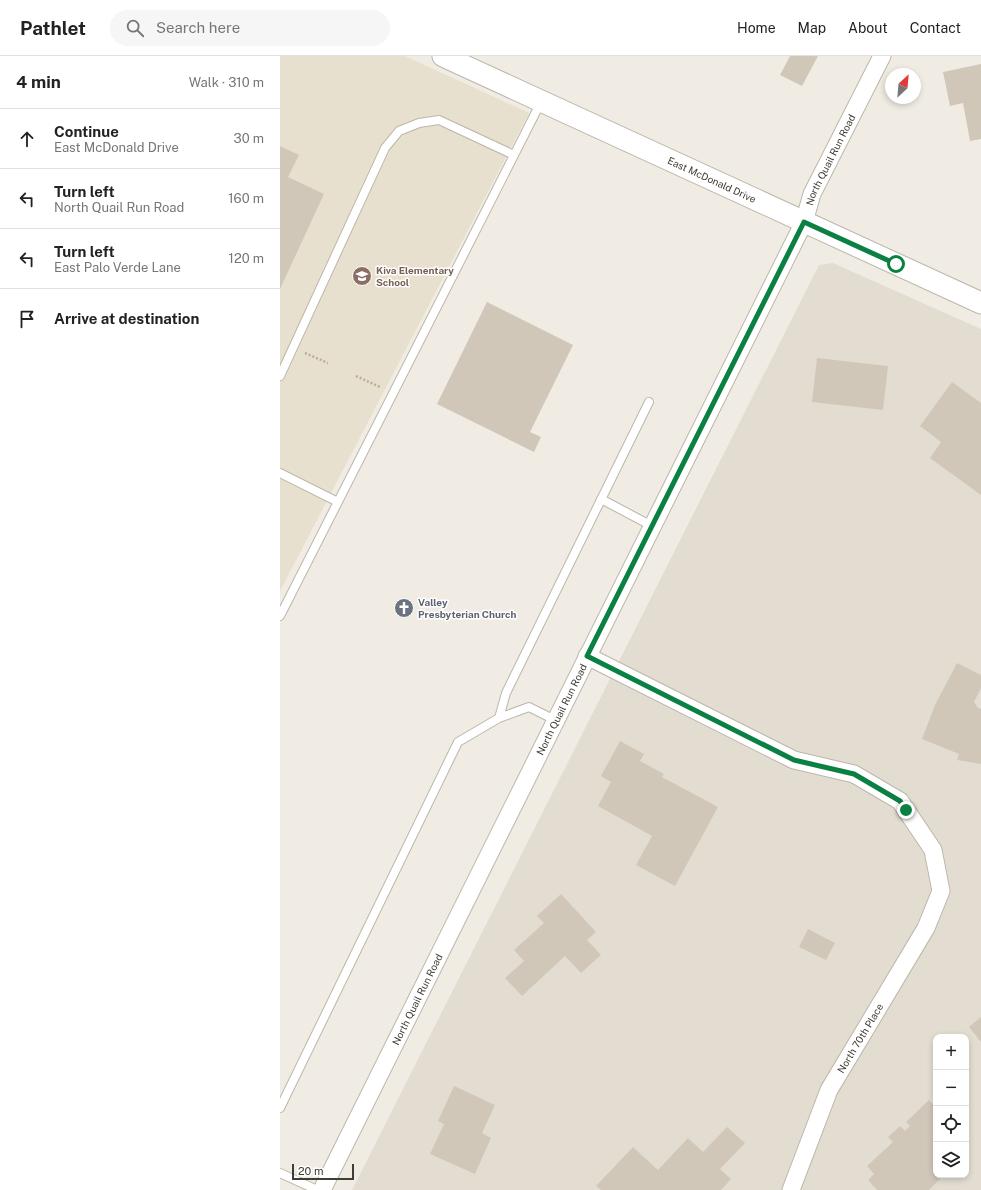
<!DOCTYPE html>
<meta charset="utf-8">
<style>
:root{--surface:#fff;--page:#f6f6f6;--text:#222;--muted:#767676;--line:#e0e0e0}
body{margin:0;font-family:"Public Sans",sans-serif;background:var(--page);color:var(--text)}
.controls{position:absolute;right:12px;bottom:12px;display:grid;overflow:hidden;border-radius:8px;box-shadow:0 2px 6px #0003}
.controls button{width:36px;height:36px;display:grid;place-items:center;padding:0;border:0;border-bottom:1px solid var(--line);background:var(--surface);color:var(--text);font:20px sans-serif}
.compass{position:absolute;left:605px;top:12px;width:36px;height:36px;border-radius:50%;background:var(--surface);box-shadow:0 2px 6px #0003;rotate:26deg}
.scale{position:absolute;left:12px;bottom:10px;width:62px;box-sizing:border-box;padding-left:4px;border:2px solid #413c34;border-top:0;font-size:11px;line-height:14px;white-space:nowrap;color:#413c34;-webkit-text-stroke:3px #fff;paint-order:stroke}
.stop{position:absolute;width:12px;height:12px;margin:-9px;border:3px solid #0b8043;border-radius:50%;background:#fff}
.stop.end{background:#0b8043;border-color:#fff;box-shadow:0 1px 4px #0008}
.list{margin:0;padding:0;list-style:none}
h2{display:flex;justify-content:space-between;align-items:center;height:52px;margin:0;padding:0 16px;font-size:17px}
h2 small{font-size:13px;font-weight:400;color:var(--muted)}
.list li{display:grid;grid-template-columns:26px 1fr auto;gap:12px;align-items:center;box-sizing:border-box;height:60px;padding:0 16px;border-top:1px solid var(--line)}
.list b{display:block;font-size:15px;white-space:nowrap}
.list p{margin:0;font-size:13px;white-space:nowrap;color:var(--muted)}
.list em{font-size:13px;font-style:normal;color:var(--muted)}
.icon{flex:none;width:22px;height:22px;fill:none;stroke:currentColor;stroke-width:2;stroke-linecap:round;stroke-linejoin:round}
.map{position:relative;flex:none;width:701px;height:1134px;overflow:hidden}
header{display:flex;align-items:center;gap:24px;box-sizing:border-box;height:56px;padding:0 20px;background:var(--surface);border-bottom:1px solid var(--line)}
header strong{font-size:19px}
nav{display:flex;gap:22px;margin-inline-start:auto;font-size:14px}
.search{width:280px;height:36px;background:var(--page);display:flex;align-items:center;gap:10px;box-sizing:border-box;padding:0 14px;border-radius:22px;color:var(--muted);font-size:15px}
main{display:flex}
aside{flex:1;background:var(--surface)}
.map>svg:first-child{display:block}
.residential{fill:#e3ddd1;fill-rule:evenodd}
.education{fill:#e8e0ce}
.building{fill:#d0c7b9}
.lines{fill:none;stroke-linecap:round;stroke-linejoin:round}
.service-casing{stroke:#bdb6a9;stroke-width:10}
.minor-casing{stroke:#bdb6a9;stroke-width:19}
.tertiary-casing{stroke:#bdb6a9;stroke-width:23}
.path{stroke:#bbae99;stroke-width:2.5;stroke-dasharray:2 2;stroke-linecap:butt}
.service{stroke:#fff;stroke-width:8}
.minor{stroke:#fff;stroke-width:17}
.tertiary{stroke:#fff;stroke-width:21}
.route{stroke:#0b8043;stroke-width:5}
.labels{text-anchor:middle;stroke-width:3;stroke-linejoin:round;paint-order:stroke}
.street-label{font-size:10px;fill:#413c34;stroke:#fff}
.education-label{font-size:10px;font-weight:bold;fill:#785e54;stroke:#fff;text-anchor:start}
.worship-label{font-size:10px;font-weight:bold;fill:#5b616d;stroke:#fff;text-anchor:start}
</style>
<header>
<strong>Pathlet</strong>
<div class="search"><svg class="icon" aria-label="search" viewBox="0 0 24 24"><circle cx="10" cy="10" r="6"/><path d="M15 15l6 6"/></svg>Search here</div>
<nav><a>Home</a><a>Map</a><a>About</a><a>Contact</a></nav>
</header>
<main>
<aside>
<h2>4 min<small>Walk · 310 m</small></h2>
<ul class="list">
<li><svg class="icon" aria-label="ahead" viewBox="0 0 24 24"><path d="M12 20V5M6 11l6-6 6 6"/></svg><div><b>Continue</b><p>East McDonald Drive</p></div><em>30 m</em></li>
<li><svg class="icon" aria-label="left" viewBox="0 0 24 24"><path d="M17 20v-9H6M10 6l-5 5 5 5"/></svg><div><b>Turn left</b><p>North Quail Run Road</p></div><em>160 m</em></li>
<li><svg class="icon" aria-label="left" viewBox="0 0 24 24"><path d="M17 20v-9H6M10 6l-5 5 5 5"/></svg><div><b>Turn left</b><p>East Palo Verde Lane</p></div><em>120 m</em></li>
<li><svg class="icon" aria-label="arrive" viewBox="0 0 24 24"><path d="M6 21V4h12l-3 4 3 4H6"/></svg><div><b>Arrive at destination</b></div></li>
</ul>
</aside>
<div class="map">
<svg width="701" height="1134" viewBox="0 0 701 1134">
<rect width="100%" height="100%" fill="#f0ece3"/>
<path class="residential" d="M553,207L701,273V1134H72L539,209ZM656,981H686V1119H656Z"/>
<path class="education" d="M0,0H125L249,57L0,535Z"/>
<path class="building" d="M510,0H538L522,30L500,19Z
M701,8V83L690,85L683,47L670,50L663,16Z
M0,90L19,99L8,121L44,138L0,233Z
M207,246L293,289L250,376L261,381L254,396L157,348Z
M537,302L608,310L603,354L532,346Z
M672,326L701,347V439L650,402L661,386L640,370Z
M677,607L701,619V632L694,646L698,652L701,653V708L677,704L679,698L642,683L655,649Z
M340,685L364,698L360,705L384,718L382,721L438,751L395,830L356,809L372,780L318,750L331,726L321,720Z
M281,838L316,876L307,884L321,899L301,917L285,900L242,940L225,922L244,905L234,894L264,867L257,860Z
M528,873L555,887L546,904L519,891Z
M701,961V986L689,971Z
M174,1030L215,1049L202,1077L211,1082L195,1118L150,1098L164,1068L158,1065Z
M649,1044L656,1052V1119H664L649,1134H597L588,1124L594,1118L587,1110L613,1086L608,1081L620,1070L625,1075L630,1070L626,1066Z
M447,1071L465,1087L440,1113L451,1123L441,1134H321L316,1130L353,1091L378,1114L408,1082L423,1096Z"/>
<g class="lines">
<g class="service-casing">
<path id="service" d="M0,320L105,92L119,75L139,67L159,64L234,99
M0,417L58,446
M321,443L372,470
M0,560L261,46
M219,662L249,651L275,664
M0,1052L178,686L219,662L226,637L369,346
M0,1117L37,1134"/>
</g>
<g class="minor-casing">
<g id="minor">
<path d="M307,600L514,704L574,718L620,745L653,794L661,835L646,872L549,1034L511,1134"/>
<path id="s1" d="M42,1134L524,166L532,138L602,0"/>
</g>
</g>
<g class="tertiary-casing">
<g id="tertiary">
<path id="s2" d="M163,0L701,247"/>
</g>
</g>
<path class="path" d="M25,297L48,307
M76,320L100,331"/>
<use href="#service" class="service"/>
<use href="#minor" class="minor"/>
<use href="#tertiary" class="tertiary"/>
</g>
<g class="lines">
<path class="route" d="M616,208L524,166L307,600L514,704L574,718L620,745L626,754"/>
</g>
<defs>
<g id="school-disc" transform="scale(1)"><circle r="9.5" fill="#8d6e63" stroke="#fff"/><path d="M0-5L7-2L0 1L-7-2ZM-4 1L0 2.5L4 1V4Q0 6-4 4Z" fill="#fff"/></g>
<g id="church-disc" transform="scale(1)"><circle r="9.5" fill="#6b7280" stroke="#fff"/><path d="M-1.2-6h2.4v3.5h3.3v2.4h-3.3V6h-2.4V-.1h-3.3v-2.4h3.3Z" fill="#fff"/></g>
</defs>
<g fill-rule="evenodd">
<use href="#school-disc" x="82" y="220"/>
<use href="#church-disc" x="124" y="552"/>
</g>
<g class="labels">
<g class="street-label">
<text dy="4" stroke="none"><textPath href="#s1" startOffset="1149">North Quail Run Road</textPath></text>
<text dy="4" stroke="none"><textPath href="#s2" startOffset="296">East McDonald Drive</textPath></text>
<text dy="4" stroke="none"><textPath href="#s1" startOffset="537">North Quail Run Road</textPath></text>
<text dy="4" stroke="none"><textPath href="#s1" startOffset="213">North Quail Run Road</textPath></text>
<text transform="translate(580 982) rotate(-59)" y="4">North 70th Place</text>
</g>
<g class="education-label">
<text x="96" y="218">Kiva Elementary<tspan x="96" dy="12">School</tspan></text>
</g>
<g class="worship-label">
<text x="138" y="550">Valley<tspan x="138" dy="12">Presbyterian Church</tspan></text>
</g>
</g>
</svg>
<div class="controls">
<button>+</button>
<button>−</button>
<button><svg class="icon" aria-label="locate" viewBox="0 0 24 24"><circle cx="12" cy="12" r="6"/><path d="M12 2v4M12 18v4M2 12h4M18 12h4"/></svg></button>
<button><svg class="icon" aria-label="layers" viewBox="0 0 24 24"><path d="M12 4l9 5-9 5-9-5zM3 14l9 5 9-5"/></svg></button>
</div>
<svg class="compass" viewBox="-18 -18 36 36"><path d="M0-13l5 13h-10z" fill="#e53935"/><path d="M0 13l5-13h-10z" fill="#767676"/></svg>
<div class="scale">20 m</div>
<div class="stop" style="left:616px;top:208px"></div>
<div class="stop end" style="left:626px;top:754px"></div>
</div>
</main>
